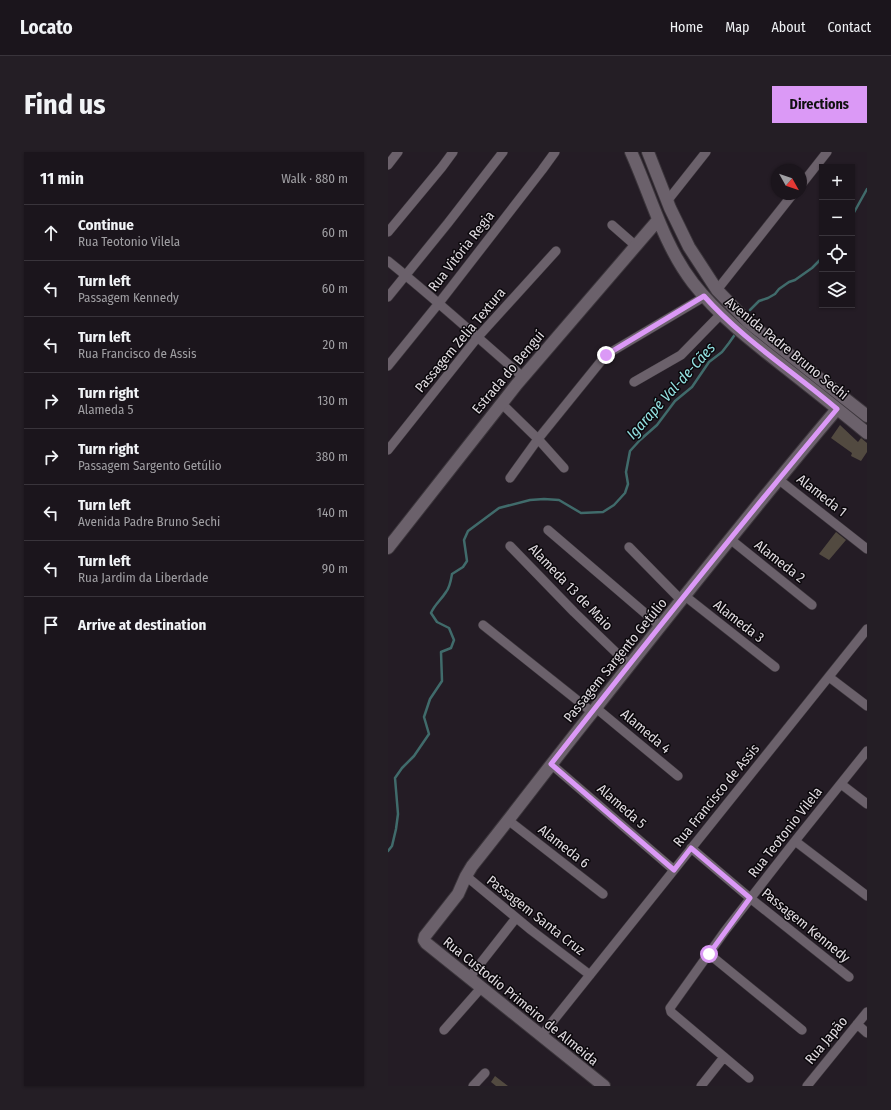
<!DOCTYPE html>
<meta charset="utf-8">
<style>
:root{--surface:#1b151c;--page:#241e25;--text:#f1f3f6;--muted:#a09fa3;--line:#39343b;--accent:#db99f6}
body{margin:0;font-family:"Fira Sans Condensed",sans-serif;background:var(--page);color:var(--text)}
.controls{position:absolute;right:12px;top:12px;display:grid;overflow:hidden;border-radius:0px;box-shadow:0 1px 3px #0004}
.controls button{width:36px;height:36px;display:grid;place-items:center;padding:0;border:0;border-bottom:1px solid var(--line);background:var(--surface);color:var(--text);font:20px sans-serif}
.compass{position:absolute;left:383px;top:12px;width:36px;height:36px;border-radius:50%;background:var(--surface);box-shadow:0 1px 3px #0004;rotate:130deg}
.stop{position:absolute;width:12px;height:12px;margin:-9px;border:3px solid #db99f6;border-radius:50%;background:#fff}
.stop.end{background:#db99f6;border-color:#fff;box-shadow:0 1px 4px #0008}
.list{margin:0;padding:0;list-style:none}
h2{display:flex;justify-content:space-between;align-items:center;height:52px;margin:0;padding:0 16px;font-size:17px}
h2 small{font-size:13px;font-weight:400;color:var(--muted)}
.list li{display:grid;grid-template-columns:26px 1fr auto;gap:12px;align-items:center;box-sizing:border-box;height:56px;padding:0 16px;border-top:1px solid var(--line)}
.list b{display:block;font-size:15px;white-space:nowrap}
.list p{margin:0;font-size:13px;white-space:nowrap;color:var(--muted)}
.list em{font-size:13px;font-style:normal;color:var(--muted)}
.icon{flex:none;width:22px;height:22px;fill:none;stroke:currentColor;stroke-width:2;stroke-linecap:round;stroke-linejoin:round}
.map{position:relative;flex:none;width:479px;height:934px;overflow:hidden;border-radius:0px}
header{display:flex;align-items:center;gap:24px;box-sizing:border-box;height:56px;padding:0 20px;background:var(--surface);border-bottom:1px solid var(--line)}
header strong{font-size:19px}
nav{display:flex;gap:22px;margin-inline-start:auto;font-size:14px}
.intro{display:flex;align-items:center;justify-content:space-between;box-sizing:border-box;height:96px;padding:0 24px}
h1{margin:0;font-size:28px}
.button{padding:10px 18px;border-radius:0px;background:var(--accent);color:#111;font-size:14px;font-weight:700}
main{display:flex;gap:24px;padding:0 24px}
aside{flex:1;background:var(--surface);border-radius:0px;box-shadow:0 1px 3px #0004}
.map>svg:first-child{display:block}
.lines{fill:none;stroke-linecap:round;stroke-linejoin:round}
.stream{stroke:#406b6b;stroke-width:2.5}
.building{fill:#524a40}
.street-casing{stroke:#3c363c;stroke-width:10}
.secondary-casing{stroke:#3c363c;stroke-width:14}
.street{stroke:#6b616b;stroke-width:9}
.secondary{stroke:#6b616b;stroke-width:12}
.route{stroke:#db99f6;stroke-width:5}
.labels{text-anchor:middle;stroke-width:3;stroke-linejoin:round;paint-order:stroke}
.street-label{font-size:14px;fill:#e0dbe0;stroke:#0b080c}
.water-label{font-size:15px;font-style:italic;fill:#93e2e2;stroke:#0b080c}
</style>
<header>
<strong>Locato</strong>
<nav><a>Home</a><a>Map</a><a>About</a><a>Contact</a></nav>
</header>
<div class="intro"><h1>Find us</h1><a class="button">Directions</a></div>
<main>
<aside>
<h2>11 min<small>Walk · 880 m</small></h2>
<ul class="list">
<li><svg class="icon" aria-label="ahead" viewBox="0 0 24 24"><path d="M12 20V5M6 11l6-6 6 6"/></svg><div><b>Continue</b><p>Rua Teotonio Vilela</p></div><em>60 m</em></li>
<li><svg class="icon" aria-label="left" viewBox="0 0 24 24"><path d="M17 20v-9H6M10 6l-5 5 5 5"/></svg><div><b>Turn left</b><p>Passagem Kennedy</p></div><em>60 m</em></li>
<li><svg class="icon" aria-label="left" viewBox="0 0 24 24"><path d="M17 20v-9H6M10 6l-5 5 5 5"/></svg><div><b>Turn left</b><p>Rua Francisco de Assis</p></div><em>20 m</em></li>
<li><svg class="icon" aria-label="right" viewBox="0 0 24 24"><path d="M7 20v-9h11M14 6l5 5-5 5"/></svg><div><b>Turn right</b><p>Alameda 5</p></div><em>130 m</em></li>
<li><svg class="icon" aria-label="right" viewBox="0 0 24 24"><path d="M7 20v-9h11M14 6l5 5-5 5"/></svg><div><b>Turn right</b><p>Passagem Sargento Getúlio</p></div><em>380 m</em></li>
<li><svg class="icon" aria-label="left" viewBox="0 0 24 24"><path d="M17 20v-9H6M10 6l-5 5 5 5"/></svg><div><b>Turn left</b><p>Avenida Padre Bruno Sechi</p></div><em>140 m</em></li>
<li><svg class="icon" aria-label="left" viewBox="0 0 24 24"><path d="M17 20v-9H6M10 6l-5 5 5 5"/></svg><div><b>Turn left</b><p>Rua Jardim da Liberdade</p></div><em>90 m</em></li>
<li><svg class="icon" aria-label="arrive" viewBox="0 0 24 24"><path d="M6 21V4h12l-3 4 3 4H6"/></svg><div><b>Arrive at destination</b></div></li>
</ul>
</aside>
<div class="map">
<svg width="479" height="934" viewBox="0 0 479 934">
<rect width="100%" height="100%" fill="#241c25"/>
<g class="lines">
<path class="stream" d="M464,64L479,37
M362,158L371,149L380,146L387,142L391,137L401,130L407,128L424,116L434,106
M0,699L4,694L8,677L10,662L7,626L14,616L26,604L41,582L36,565L42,547L54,529L53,500L63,496L66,488L61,476L49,470L43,461C47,452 53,448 58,440C62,435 63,428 64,422L75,415L79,409L76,388L80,379L111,356L142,348L156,347L171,348L193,361L215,360L226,353L237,341L240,332L238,320L242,299L252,288L269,273L287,249L304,235L321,210L334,200L341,191L348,181"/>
</g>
<path class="building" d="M452,273L470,290L473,286L479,291V300L473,309L463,304L464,301L443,286Z
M448,380L458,388L441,408L431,402Z
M107,924L120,934H108L103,930Z"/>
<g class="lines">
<g class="street-casing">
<path id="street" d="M0,13L10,0
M413,33L439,0
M280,48L318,0
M224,73L248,94
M0,80L54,15L65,0
M0,109C46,146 90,186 135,225
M329,138L405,42
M0,145L60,71L115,0
M0,214L51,151L154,18L167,0
M246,230L293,203L333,162
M113,251L150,287L176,316
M0,298L89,186L168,99
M122,326L150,287L218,203L316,145
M390,327L479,397
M160,378L272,474
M342,387L424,453
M122,394L186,460L241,513
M241,395L293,448
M297,444L387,515
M95,473L204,560
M441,525L479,554
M208,556L290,624
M163,612L286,718
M453,632L479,652
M120,668L215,742
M407,689L479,744
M303,696L362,746L461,825
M78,724L143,778L202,823
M321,802L414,878
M81,826L128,766
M469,872L479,881
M56,878L93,836
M153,884L479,477
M361,926L283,860L282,856L337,779L407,689L479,599
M85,934L97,921
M313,934L336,905
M419,934L479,860"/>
</g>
<g class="secondary-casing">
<path id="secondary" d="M243,0C263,44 275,92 305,131C330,163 362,188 394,213C422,235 451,258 479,281
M260,0L282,56L301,95L329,138L360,170L479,264
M0,396L129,232L270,68
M216,934L38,791L36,788L37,784L70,742L78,724L84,714C124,664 163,612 203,562C284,459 365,357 449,257"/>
</g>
<use href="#street" class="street"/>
<use href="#secondary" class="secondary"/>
</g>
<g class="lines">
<path class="route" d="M218,203L316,144C355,188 405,219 449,257C352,373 257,492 163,612L286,718L303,696L362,746L321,802"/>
</g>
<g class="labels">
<g class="street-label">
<text transform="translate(73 99) rotate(-52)" y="5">Rua Vitória Regia</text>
<text transform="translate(72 188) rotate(-50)" y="5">Passagem Zelia Textura</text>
<text transform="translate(399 196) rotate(39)" y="5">Avenida Padre Bruno Sechi</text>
<text transform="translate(120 220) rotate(-50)" y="5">Estrada do Benguí</text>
<text transform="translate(434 343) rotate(38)" y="5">Alameda 1</text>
<text transform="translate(392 409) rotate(38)" y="5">Alameda 2</text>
<text transform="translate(183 435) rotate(46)" y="5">Alameda 13 de Maio</text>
<text transform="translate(351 469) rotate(38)" y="5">Alameda 3</text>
<text transform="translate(227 508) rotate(-51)" y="5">Passagem Sargento Getúlio</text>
<text transform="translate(258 579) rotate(40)" y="5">Alameda 4</text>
<text transform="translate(328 643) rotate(-51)" y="5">Rua Francisco de Assis</text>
<text transform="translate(234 654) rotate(41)" y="5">Alameda 5</text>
<text transform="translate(397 680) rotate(-52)" y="5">Rua Teotonio Vilela</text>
<text transform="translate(176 694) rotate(38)" y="5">Alameda 6</text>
<text transform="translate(148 763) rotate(38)" y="5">Passagem Santa Cruz</text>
<text transform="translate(418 773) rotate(39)" y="5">Passagem Kennedy</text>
<text transform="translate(133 849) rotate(39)" y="5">Rua Custodio Primeiro de Almeida</text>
<text transform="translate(438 888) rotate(-50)" y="5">Rua Japão</text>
</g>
<g class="water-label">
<text transform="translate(283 239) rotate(-48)" y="5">Igarapé Val-de-Cães</text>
</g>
</g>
</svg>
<div class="controls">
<button>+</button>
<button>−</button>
<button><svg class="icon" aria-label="locate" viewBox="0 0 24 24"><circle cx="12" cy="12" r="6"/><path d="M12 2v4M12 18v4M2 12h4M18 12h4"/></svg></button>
<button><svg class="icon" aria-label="layers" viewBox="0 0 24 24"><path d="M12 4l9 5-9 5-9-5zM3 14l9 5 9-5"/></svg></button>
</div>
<svg class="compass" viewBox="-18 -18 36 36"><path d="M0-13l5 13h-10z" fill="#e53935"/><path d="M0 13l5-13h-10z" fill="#a09fa3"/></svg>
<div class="stop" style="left:321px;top:802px"></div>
<div class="stop end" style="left:218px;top:203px"></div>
</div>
</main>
